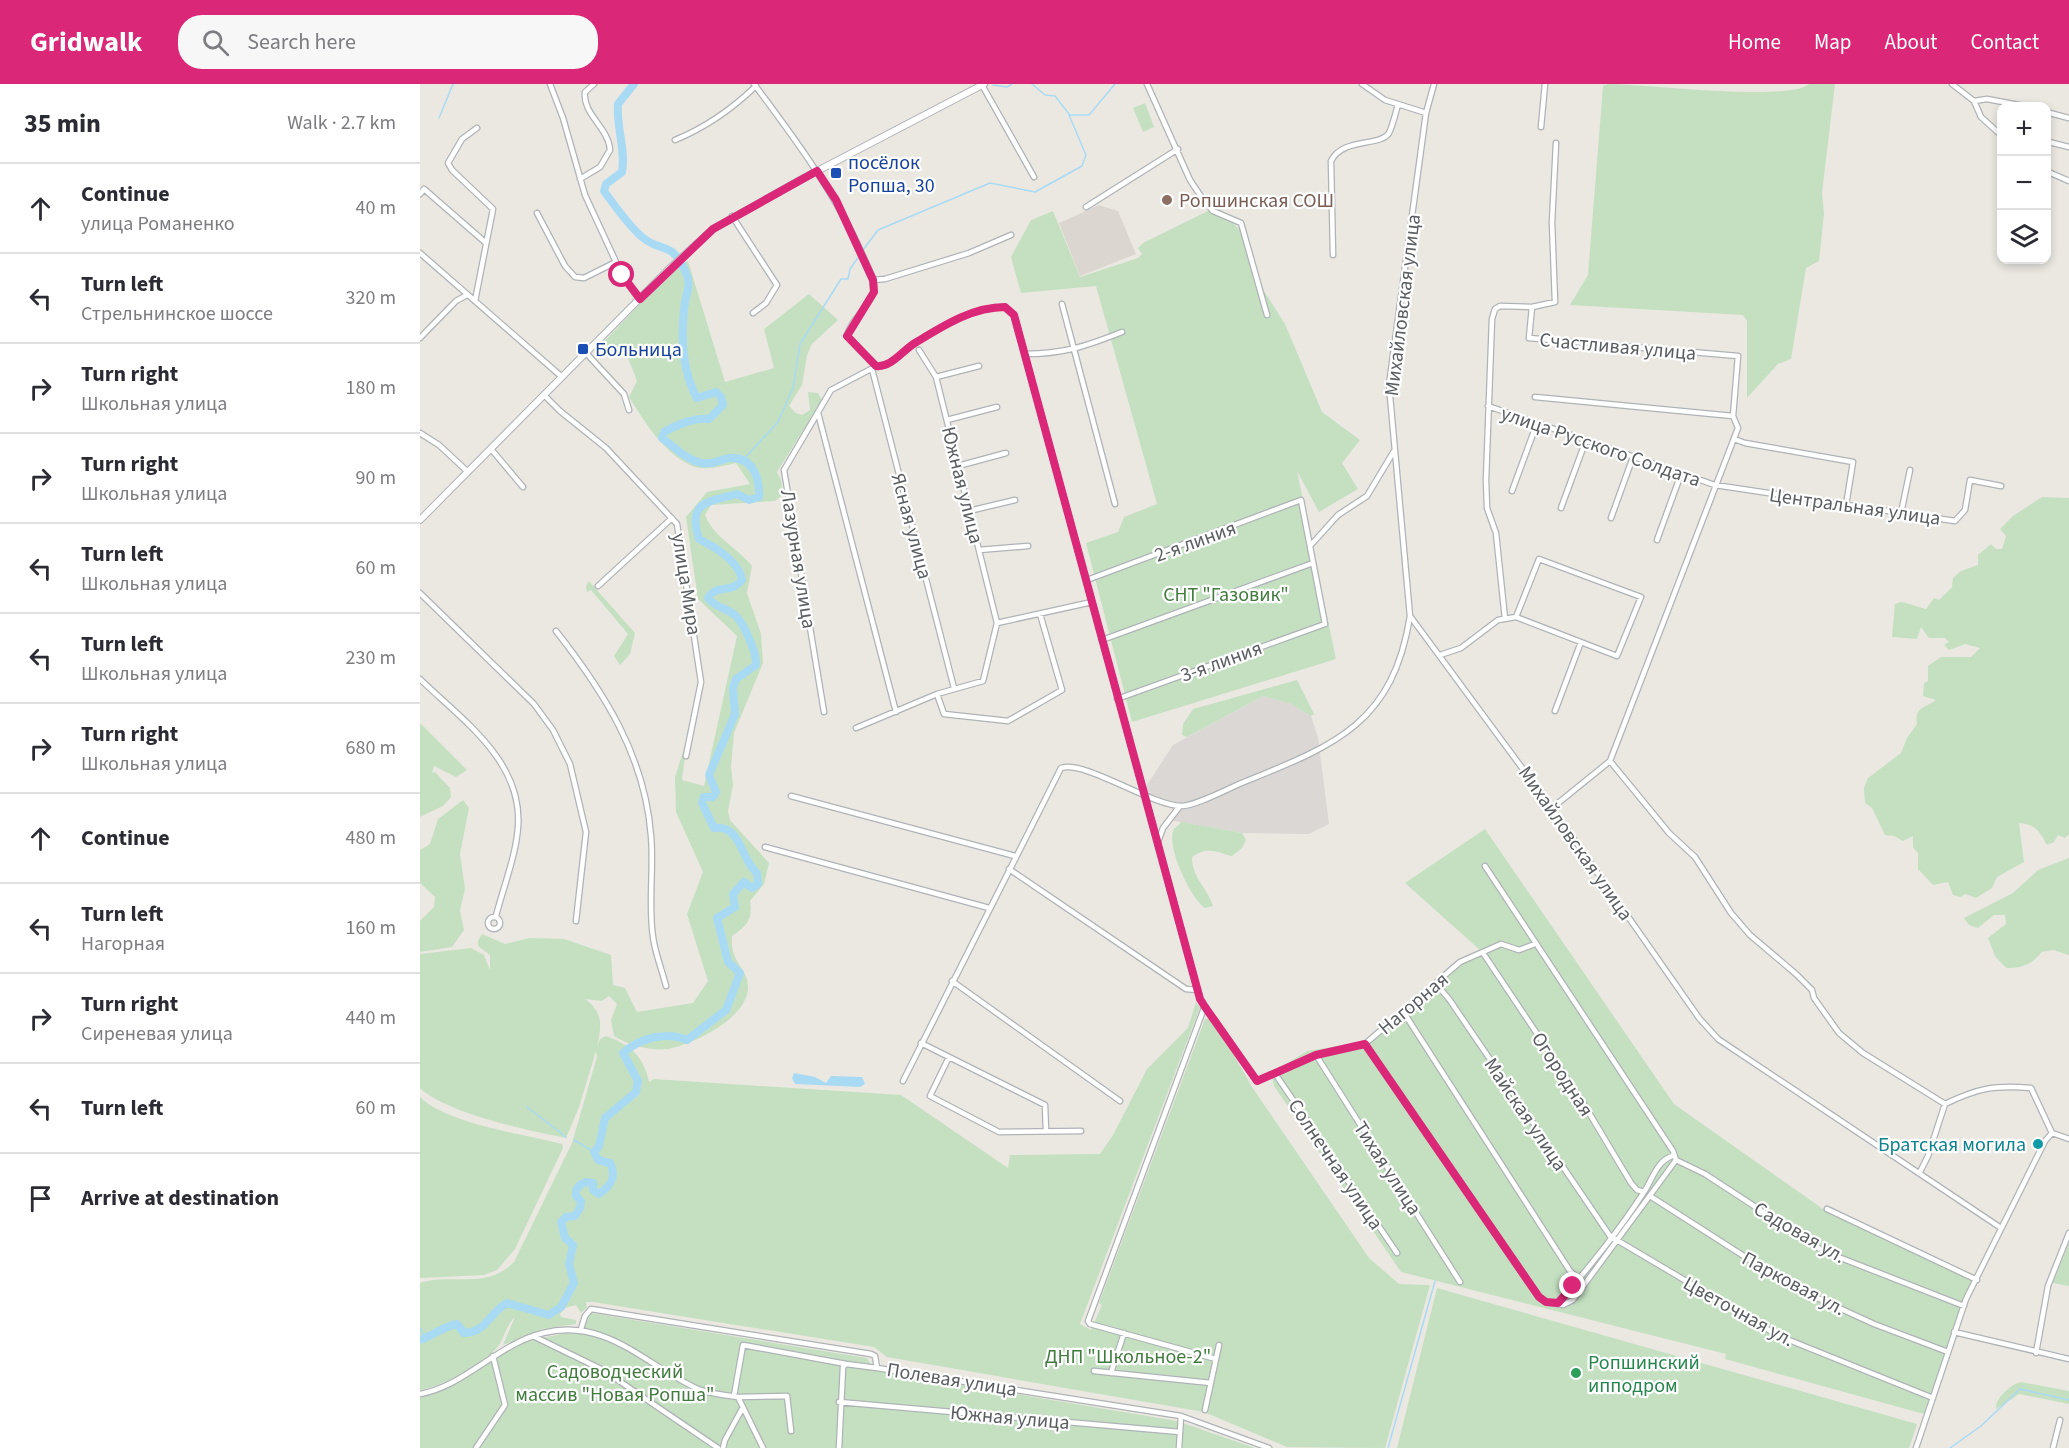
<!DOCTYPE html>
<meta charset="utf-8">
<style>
:root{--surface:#fff;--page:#f7f7f7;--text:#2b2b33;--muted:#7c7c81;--line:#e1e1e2;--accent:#db2777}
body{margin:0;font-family:"Source Sans 3",sans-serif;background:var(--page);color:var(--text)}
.controls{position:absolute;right:18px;top:18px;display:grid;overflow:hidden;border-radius:12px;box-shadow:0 3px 9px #0003}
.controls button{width:54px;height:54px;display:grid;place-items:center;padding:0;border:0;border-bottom:2px solid var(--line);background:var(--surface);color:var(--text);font:30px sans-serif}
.stop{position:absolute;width:18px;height:18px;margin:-14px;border:4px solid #db2777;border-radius:50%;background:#fff}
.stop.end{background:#db2777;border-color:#fff;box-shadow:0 2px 6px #0008}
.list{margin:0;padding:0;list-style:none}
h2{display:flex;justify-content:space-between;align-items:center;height:78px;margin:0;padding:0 24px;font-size:26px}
h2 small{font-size:20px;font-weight:400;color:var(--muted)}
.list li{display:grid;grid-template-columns:39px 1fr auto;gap:18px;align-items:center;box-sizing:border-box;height:90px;padding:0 24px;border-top:2px solid var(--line)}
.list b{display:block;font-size:22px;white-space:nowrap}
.list p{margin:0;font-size:20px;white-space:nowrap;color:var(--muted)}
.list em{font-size:20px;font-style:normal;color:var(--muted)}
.icon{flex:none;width:33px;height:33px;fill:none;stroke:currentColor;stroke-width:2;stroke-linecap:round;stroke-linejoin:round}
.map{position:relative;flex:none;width:1649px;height:1364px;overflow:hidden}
header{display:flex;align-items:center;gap:36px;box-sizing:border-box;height:84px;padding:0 30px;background:var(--accent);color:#fff}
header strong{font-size:28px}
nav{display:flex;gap:33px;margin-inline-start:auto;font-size:21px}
.search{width:420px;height:54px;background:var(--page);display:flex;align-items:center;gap:15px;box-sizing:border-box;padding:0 21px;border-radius:24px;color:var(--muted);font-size:22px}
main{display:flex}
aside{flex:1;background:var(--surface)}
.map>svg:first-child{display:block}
.industrial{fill:#dad7d4}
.education{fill:#dbd7d0}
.green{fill:#c4e0c1}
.water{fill:#a9daf4}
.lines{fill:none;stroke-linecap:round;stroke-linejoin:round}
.stream{stroke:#a9daf4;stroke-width:1.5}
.river{stroke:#a9daf4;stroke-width:8}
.minor-casing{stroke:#afb3b6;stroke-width:7}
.secondary-casing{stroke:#afb2b6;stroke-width:8}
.minor{stroke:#fff;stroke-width:4.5}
.secondary{stroke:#fff;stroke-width:6}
.route{stroke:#db2777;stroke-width:8}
.transit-dot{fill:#1a4fb4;stroke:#fff;stroke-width:2}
.education-dot{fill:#8d6e63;stroke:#fff;stroke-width:2}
.culture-dot{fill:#0f9aa8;stroke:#fff;stroke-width:2}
.leisure-dot{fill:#2e9e5b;stroke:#fff;stroke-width:2}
.labels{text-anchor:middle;stroke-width:4.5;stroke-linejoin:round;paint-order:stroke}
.transit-label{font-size:20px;fill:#164399;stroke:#fff;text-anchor:start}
.education-label{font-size:20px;fill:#785e54;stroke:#fff;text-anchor:start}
.street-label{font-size:20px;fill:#5a5e61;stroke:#fff}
.park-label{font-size:20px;fill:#417c3e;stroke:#fff}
.culture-label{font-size:20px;fill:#0d838f;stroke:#fff;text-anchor:end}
.leisure-label{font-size:20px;fill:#27864d;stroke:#fff;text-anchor:start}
</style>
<header>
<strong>Gridwalk</strong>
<div class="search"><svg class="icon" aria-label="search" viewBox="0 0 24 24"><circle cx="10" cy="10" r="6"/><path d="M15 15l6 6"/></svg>Search here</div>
<nav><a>Home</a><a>Map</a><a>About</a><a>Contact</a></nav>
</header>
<main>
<aside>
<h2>35 min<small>Walk · 2.7 km</small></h2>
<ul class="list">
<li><svg class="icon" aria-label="ahead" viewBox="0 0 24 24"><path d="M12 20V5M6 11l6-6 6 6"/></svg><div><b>Continue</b><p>улица Романенко</p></div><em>40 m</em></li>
<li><svg class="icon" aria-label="left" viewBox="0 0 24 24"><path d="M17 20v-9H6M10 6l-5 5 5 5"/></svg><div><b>Turn left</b><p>Стрельнинское шоссе</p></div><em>320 m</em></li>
<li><svg class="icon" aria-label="right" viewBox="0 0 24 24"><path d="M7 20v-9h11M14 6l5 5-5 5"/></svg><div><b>Turn right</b><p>Школьная улица</p></div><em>180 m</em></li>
<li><svg class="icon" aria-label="right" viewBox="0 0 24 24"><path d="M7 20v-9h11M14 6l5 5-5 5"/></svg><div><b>Turn right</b><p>Школьная улица</p></div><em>90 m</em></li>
<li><svg class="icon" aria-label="left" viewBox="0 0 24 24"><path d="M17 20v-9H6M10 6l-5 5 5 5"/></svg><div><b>Turn left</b><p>Школьная улица</p></div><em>60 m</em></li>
<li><svg class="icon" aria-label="left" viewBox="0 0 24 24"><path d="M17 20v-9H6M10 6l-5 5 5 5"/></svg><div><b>Turn left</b><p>Школьная улица</p></div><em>230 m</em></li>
<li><svg class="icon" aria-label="right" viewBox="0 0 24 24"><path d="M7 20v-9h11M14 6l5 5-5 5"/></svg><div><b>Turn right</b><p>Школьная улица</p></div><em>680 m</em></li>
<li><svg class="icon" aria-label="ahead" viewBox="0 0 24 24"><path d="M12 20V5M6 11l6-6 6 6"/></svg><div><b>Continue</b></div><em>480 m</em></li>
<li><svg class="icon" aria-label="left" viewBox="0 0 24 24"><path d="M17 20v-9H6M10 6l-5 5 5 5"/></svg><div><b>Turn left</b><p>Нагорная</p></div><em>160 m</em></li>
<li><svg class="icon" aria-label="right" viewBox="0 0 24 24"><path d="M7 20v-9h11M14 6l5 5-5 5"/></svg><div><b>Turn right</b><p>Сиреневая улица</p></div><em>440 m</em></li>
<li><svg class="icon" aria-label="left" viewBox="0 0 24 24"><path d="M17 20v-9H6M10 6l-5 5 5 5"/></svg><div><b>Turn left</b></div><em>60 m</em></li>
<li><svg class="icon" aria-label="arrive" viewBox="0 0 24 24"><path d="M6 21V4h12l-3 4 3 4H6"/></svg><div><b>Arrive at destination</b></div></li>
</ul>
</aside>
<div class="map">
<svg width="1649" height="1364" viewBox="0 0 1649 1364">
<rect width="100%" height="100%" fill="#ebe8e2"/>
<path class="industrial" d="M843,612L871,620L891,632L898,654L909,740L889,750L822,749L749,736L759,723L725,710L727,701L753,661Z"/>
<path class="education" d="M679,121L698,127L716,170L660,192L639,139Z"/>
<path class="green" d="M1188,0C1223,0 1370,18 1389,0H1415L1402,109L1404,130L1399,177L1386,184L1371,275L1358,280L1327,314V237L1323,231L1150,221L1168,191L1183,2Z
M725,19L734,43L723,48L713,24Z
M798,122L824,151L841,202L865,240L902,328L940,356L922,379L938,405L899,428L877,387L916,575L712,638L666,459L698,448L704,433L737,420L676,202L601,209L591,173L611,136L633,127L660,193L718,174L722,170L718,164L723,159Z
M268,177L305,298L354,284L344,245L389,210L418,236L392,260L387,271L382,301L369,322L376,329L382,331L390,326L388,308L398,309L402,316L357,388L361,396L363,411L355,417L291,421L285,431C294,454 317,463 332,482L327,509L341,550L343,579L314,649L311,683L313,701L308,727L310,736L349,779L344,800L330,817C333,835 327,842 312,852C310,880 328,884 328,903C328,934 274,960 248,965C231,967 208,961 194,952L191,936L197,920L189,912L182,917L165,915C183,928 182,941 177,963L180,955L186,952C211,961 224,973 229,998L234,995L481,1011L588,1084L590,1071L680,1070L693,1051L727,985L768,944L776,918L780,923L660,1240L671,1246L682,1221L679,1219L785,935H790L805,955L832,1003L949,1174L979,1200L1010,1201L965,1364L867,1363L784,1328L467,1273L454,1263L173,1218H166L167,1223L161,1229L156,1221L145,1224L140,1230L141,1233L156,1236V1240L122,1245L83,1261L95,1233C85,1242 84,1257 75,1266C57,1284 25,1301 0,1306V1199C32,1189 67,1206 94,1178L152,1059L177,973L176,967L159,1023L146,1054C109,1047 26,1029 0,1004V870L51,864L64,871L70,886V871L58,862V857L62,850L85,860L109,854L144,855L191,871L193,901L205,904L217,928L273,919L288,897L267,830L283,788L256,728L255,693L267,656L262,696L284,702L317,552L278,515L266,433L287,408L330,400L316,379C302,382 284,388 270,381C243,368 224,337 209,313L217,297L203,261L178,274L174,268L252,187Z
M1622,413L1649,414V750L1645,754L1638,751L1634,758L1627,761C1620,748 1615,740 1599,739L1604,778L1577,793L1572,804L1556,814L1546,810L1540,813L1533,811L1528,798L1513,801L1498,785V769L1493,763V752L1483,757L1474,752L1465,751L1452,724L1445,719L1444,704L1448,694L1481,669L1487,654L1497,640C1494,623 1505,624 1516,616L1503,612L1504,599L1508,597V582L1521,573H1551L1560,564L1545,560L1529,566L1524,561L1529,558L1525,554H1509L1501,543L1497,555L1472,553L1475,520L1482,518L1506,525L1514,514L1519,516L1532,503L1533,494L1541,487L1558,481V471L1571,460L1576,465H1582L1586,452L1580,445L1593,432Z
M169,497L215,549L210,570L200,581L194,572L208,550L171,506L167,508L166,502Z
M877,596L894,630L891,632L871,620L843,612L767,653L762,651L763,640L773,625Z
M0,639L47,686L36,693L14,682L12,689L15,688L30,704L31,713L23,722L0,733Z
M43,716L49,724L40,770L45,805L40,826L44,846L32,863L0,868V837L14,823L15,813L0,799V766L10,760L18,735Z
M761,738L822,749L826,756L822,764L812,772C795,768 788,762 772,773C772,794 787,803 793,822L785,824C771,815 745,761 754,745C754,745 761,739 761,738Z
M1065,745L1254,1020L1403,1125L1554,1196L1544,1216L1504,1330L1305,1275L1306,1270L981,1188L854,1002L851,989L887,967L943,958L1037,876L1060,866L985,799Z
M1649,774V871L1633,866L1622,868C1611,881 1602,884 1586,884L1575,872L1568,854L1586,840L1585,831H1574L1558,844L1549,841L1544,834L1593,809L1618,786Z
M0,1013C27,1040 104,1050 142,1060L143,1064L95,1165L77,1186L64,1191L0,1194Z
M1649,1159V1202L1633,1199Z
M1017,1204L1497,1340L1489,1364H977Z
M171,1229L447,1274L454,1286L757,1337L835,1364H0V1313C38,1308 66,1273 102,1259C119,1253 139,1252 155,1246C161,1243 166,1234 171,1229Z
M1601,1298L1649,1307V1320L1599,1310L1576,1325C1575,1314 1591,1300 1601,1298Z"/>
<path class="water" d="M374,989L395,993L406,999L411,992L442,993L445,1000L440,1003L375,1000L372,994Z"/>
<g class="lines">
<path class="stream" d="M612,0L625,11L635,12L649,30
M573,1L587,3L592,0
M19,34L33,0
M443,166L458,146L570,99L615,108L662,82L666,71L649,31H669L695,0
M323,376L358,338L373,304L380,260L421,195H428L430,185L440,171
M107,1023L146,1053
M154,1056L174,1068
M0,1244L5,1254
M968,1364L1015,1197
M1530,1364L1561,1342L1600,1305L1649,1316"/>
<path class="river" d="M0,1256C14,1251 22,1243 37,1240L44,1249C67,1248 69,1229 87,1219L129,1231L141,1223L154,1199L149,1180L153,1161L145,1154L141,1138L146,1133L155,1132L160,1124L161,1117L156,1112C155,1104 159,1101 166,1098L173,1099V1106L179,1110C191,1102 197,1093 190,1079L178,1076L174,1068L179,1062L185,1034L216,1008L218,997L203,969C220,954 246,947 267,956L306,926L320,889L308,878L297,834L315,823L313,810L324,798L332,804L338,800L337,789C320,775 322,741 294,744L282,719L284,713H293L296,708L289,691L315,630L313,604L316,595L336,581C337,570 325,541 316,532C308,524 295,524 288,514C297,499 310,511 322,496C319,477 295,463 279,455C267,418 287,418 317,410L329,416L339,413C340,395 333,372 309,374C299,376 293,381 282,379C268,377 253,362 242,354L244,348C256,341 275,333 289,335L303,321L301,313L296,308L277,314C262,287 261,255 264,225C265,212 272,201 266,189C251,155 242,170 222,153C208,141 195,122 184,107L186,100L202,88C206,65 196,43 198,20L214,0"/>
<g class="minor-casing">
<path id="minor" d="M130,0L143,34L165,111L202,191L220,215
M334,0C376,56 416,110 444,174C448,184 457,198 453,209C448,225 431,235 427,252L456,282C471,284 483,266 495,259C523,242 552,223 585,223L594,231L780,915L837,997L896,971L945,960L1040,878L1081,860L1099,866L1115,860
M727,0L770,96L780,111L793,127L821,139L847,231
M942,0L965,16L1006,29
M1014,0L1006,29L969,301L990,532L1139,734L1279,934L1298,955L1581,1144
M1532,0L1554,17L1561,33L1582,52
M562,1L614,93
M1554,17L1567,15L1604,22
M1626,28L1649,34
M1121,43L1125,0
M255,56C287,43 312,25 336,2
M1626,61L1629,58L1649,63
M1626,87L1649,97
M160,95L180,83L190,66C189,44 162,30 165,8L174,0
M0,110L4,105L66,159
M666,123L758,65
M117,129L145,182L155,193L164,194L196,178
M312,132L357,201L346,219L333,229
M0,169L142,293
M913,171L911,77C923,53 960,63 969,49C973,41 975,30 978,21
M453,196L465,195L549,169L591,151
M55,217L73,125L32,86L28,79L42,55L57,44
M642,220L695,420
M1112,223L1109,254L1318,272L1313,332L1318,344L1190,677L1132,724
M0,254L36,217L47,211
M499,266L516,293L577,539
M166,269L204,310L209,326
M605,270C643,270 667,262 702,248
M452,285L534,604
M516,293L559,282
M124,311L140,327L186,364L257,440L281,598L266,672
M1115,313L1313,332
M1068,322L1295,401L1535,437L1545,426L1550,396L1581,402
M398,329L476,628
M527,336L577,323
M0,349L19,361L48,388
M1314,355L1325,359L1433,378L1426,421
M71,365L103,403
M538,382L586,369
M1092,407L1117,339
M1141,424L1166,356
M549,427L595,416
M1481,429L1490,386
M1191,434L1213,373
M1237,456L1261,390
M890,462L918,431L947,412L974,367
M559,466L608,462
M667,496L881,416L905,540L697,615
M178,502L252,434
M0,509L114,620L133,646L150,680L166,748L156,837
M1085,535L1076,449L1067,424L1066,396L1072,235L1075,225L1080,222L1112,223L1135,218L1132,138L1136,59
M136,547C184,608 225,672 231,752C234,785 228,820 233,853C235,869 242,886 246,902
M682,556L893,479
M1020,571L1041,564L1078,536L1096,533L1119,475L1221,513L1197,572L1096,533
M0,595C42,636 103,677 98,743C96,772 83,804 76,832
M517,610L524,630L588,637L642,606L620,530
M1135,627L1161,558
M404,628L364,386L411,306L451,285
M436,644L517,610L563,597L577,539L672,518
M1190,677L1249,749L1275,773L1311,829L1330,851L1376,890L1392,906L1394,914L1419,949L1443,969L1525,1020L1508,1072L1500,1088
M371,712L595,772
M738,758L743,744L760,722
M345,763L569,824
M1065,782L1253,1067L1256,1076
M589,785L766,905L778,906
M68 839a6 6 0 1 1 12 0a6 6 0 1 1-12 0Z
M1063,869L1162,1017L1211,1099L1217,1106L1224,1108
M532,897L700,1017
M1016,900L1029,915L1190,1152L1359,1252L1513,1314
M784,924L668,1237L670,1240L796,1275
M981,928L986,932L1150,1187L1159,1195
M501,959L625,1021L626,1047
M945,960L1119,1213L1126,1218L1143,1221L1153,1216L1256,1076
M896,971L1040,1198
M529,973L510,1012L579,1048L661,1047
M856,991L977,1169
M483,997L641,684C665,676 730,721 761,722C776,722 809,704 824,698C916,661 973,639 990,532
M1525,1020C1558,1004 1574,1001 1611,1004L1632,1049L1649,1055
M1256,1076L1285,1090L1403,1167L1544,1222
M1230,1112L1369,1201L1454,1240L1528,1268
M1407,1125L1557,1196
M1139,1219C1168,1184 1199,1147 1224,1108C1232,1096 1237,1077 1252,1072
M161,1245L165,1232L171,1225L451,1270L455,1272L457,1284L761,1332L849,1364
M1534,1248L1649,1275
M113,1252L183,1286L298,1364
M1616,1269L1628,1202L1649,1149
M674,1287L791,1299
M691,1289L704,1249
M0,1310C45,1302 78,1260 123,1249C186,1233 225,1281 278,1305C290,1310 305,1311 318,1313
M314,1312L323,1261L426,1280
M419,1318L760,1348
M785,1326L799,1261
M56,1364L85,1321L73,1272
M303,1364L305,1356L322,1325
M343,1364L318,1313L367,1312L371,1347
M419,1364L423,1283L426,1280L457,1284
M759,1364L761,1332
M1496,1364L1546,1215L1625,1057L1632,1049
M1633,1364L1640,1336"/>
</g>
<g class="secondary-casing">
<path id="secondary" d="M0,436L248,186L293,145L380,96L564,0"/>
</g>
<use href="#minor" class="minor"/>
<use href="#secondary" class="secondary"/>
</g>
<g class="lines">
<path class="route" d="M202,191L220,215L293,145L397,87L416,116L453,196L454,208L427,252L456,282C471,284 483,266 495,259C523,242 552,223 585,223L594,231L780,915L785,923L837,997L896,971L945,960L1119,1213L1126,1218L1138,1219L1153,1202"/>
</g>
<g class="transit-dot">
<rect x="410" y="83" width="12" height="12" rx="3"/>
<rect x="157" y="259" width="12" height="12" rx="3"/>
</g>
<circle class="education-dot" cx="747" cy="116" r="6"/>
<circle class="culture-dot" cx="1618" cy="1060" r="6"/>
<circle class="leisure-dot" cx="1156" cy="1289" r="6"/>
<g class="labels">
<g class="transit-label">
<text x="428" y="85">посёлок<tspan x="428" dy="23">Ропша, 30</tspan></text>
<text x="175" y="272">Больница</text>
</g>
<g class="education-label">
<text x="759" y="123">Ропшинская СОШ</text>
</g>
<g class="street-label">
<text transform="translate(982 221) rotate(-83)" y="7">Михайловская улица</text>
<text transform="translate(1198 262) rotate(5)" y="7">Счастливая улица</text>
<text transform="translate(1181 362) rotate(19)" y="7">улица Русского Солдата</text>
<text transform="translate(543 401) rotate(76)" y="7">Южная улица</text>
<text transform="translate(1435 422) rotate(8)" y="7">Центральная улица</text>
<text transform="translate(492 442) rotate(75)" y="7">Ясная улица</text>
<text transform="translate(775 457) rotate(-20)" y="7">2-я линия</text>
<text transform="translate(379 475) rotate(81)" y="7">Лазурная улица</text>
<text transform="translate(267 500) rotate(81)" y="7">улица Мира</text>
<text transform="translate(801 577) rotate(-20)" y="7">3-я линия</text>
<text transform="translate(1156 759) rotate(55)" y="7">Михайловская улица</text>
<text transform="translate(993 919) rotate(-40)" y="7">Нагорная</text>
<text transform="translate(1143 990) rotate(57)" y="7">Огородная</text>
<text transform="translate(1106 1030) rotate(56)" y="7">Майская улица</text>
<text transform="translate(916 1080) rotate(56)" y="7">Солнечная улица</text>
<text transform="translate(968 1084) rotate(57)" y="7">Тихая улица</text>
<text transform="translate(1380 1148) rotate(30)" y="7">Садовая ул.</text>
<text transform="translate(1374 1199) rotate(28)" y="7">Парковая ул.</text>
<text transform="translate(1319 1227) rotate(29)" y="7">Цветочная ул.</text>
<text transform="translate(532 1295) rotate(9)" y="7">Полевая улица</text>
<text transform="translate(590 1333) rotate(5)" y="7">Южная улица</text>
</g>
<g class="park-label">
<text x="806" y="517">СНТ "Газовик"</text>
<text x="708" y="1279">ДНП "Школьное-2"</text>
<text x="195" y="1294">Садоводческий<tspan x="195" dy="23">массив "Новая Ропша"</tspan></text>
</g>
<g class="culture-label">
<text x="1606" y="1067">Братская могила</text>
</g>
<g class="leisure-label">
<text x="1168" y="1285">Ропшинский<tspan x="1168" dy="23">ипподром</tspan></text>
</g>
</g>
</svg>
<div class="controls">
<button>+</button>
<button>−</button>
<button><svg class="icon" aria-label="layers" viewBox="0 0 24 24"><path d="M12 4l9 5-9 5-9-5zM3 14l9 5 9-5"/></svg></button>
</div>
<div class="stop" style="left:202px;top:191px"></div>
<div class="stop end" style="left:1153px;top:1202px"></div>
</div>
</main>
